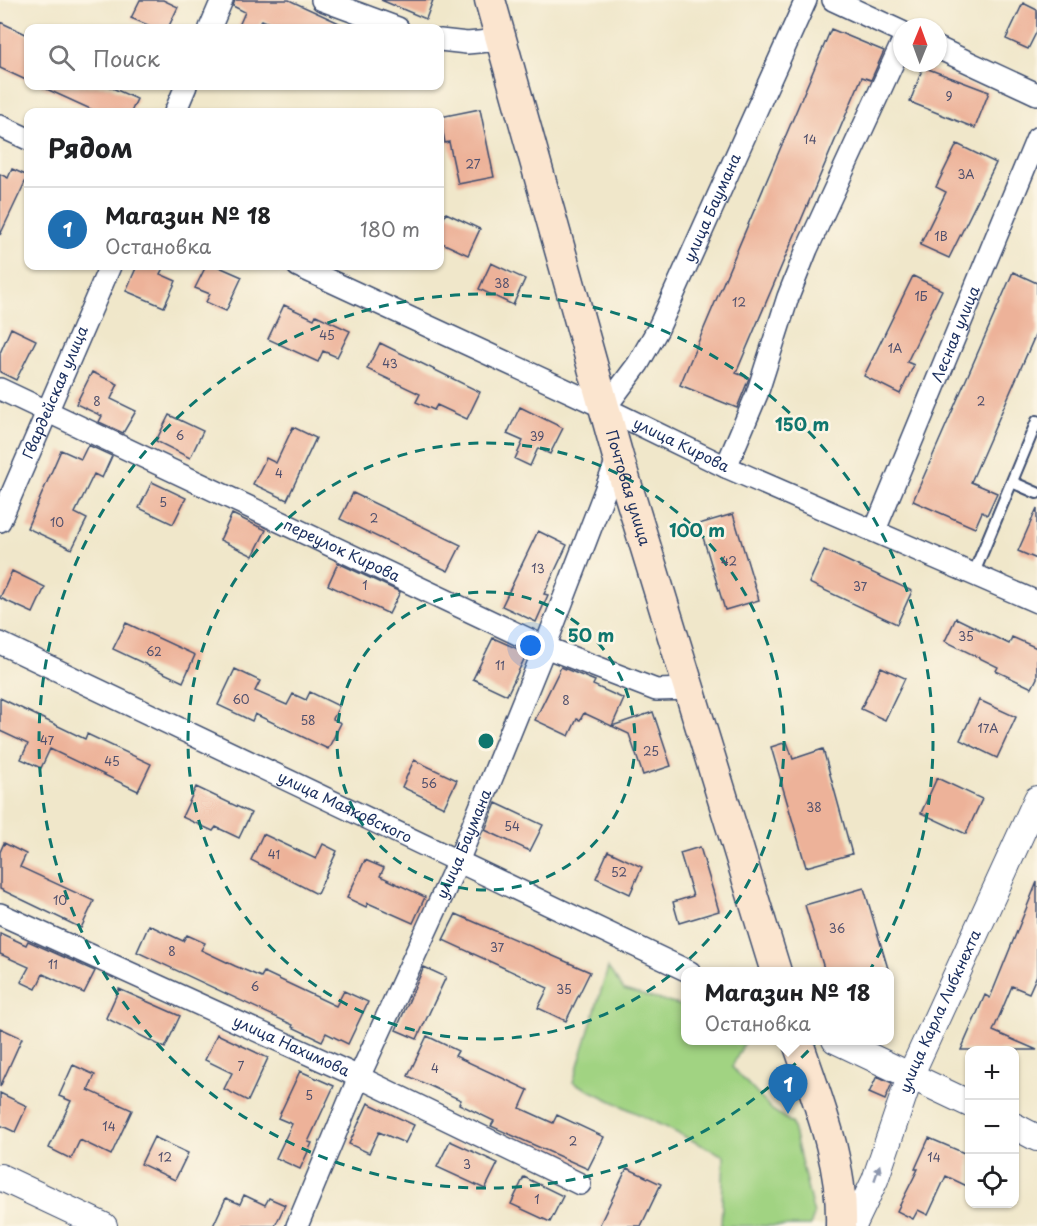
<!DOCTYPE html>
<html lang="ru">
<meta charset="utf-8">
<style>
:root{--surface:#fff;--page:#f6f6f6;--text:#202124;--muted:#757577;--line:#e0e0e0;--accent:#1f6fb2}
body{margin:0;font-family:"Playpen Sans",sans-serif;background:var(--page);color:var(--text)}
.controls{position:absolute;right:18px;bottom:18px;display:grid;overflow:hidden;border-radius:12px;box-shadow:0 2px 4px #0004}
.controls button{width:54px;height:54px;display:grid;place-items:center;padding:0;border:0;border-bottom:2px solid var(--line);background:var(--surface);color:var(--text);font:30px sans-serif}
.compass{position:absolute;left:893px;top:18px;width:54px;height:54px;border-radius:50%;background:var(--surface);box-shadow:0 2px 4px #0004;rotate:1deg}
.you{position:absolute;left:531px;top:646px;width:21px;height:21px;margin:-15px;border:4px solid #fff;border-radius:50%;background:#1a73e8;box-shadow:0 0 0 9px #1a73e833}
.badge{display:grid;place-items:center;width:39px;height:39px;border-radius:50%;background:var(--accent);color:#fff;font-size:20px;font-weight:700}
.pin{position:absolute;translate:-50% -50px;filter:drop-shadow(0 2px 3px #0008)}
.pin::after{content:'';position:absolute;top:32px;width:21px;height:18px;background:inherit;clip-path:polygon(0 0,100% 0,50% 100%)}
.popup{position:absolute;left:681px;top:967px;width:213px;height:78px;box-sizing:border-box;display:grid;place-content:center;border-radius:12px;background:var(--surface);filter:drop-shadow(0 2px 4px #0005);font-size:20px;white-space:nowrap;color:var(--muted)}
.popup b{font-size:22px;color:var(--text)}
.popup::after{content:'';position:absolute;left:50%;top:100%;margin-left:-12px;border:12px solid transparent;border-top-color:var(--surface)}
.list{margin:0;padding:0;list-style:none}
h2{display:flex;justify-content:space-between;align-items:center;height:78px;margin:0;padding:0 24px;font-size:26px}
h2 small{font-size:20px;font-weight:400;color:var(--muted)}
.list li{display:grid;grid-template-columns:39px 1fr auto;gap:18px;align-items:center;box-sizing:border-box;height:84px;padding:0 24px;border-top:2px solid var(--line)}
.list b{display:block;font-size:22px;white-space:nowrap}
.list p{margin:0;font-size:20px;white-space:nowrap;color:var(--muted)}
.list em{font-size:20px;font-style:normal;color:var(--muted)}
.icon{flex:none;width:33px;height:33px;fill:none;stroke:currentColor;stroke-width:2;stroke-linecap:round;stroke-linejoin:round}
.map{position:relative;flex:none;width:1037px;height:1226px;overflow:hidden}
.search{position:absolute;background:var(--surface);box-shadow:0 2px 4px #0004;left:24px;top:24px;width:420px;height:66px;display:flex;align-items:center;gap:15px;box-sizing:border-box;padding:0 21px;border-radius:12px;color:var(--muted);font-size:22px}
.panel{position:absolute;background:var(--surface);box-shadow:0 2px 4px #0004;left:24px;top:108px;width:420px;height:162px;border-radius:12px}
.map>svg:first-child{display:block}
.green{fill:#a1d382;stroke:#5e8170;stroke-width:1.5}
.building{fill:#edb299}
.lines{fill:none;stroke-linecap:round;stroke-linejoin:round}
.service-casing{stroke:#3b4b6e;stroke-width:14}
.minor-casing{stroke:#3b4b6e;stroke-width:24}
.tertiary-casing{stroke:#3b4b6e;stroke-width:28}
.secondary-casing{stroke:#3b4b6e;stroke-width:33}
.service{stroke:#fff;stroke-width:10}
.minor{stroke:#fff;stroke-width:21}
.tertiary{stroke:#fff;stroke-width:26}
.secondary{stroke:#fbe5cf;stroke-width:30}
.oneway{fill:#8d97ae}
.ring{fill:none;stroke:#0f766e;stroke-width:3;stroke-dasharray:10 8}
.labels{text-anchor:middle;stroke-width:5;stroke-linejoin:round;paint-order:stroke}
.number-label{font-size:12px;fill:#50506d}
.street-label{font-size:15px;fill:#1b2f5e;stroke:#fcf5e5}
.centre{fill:#0f766e;stroke:#fcf5e5;stroke-width:3}
.ring-label{font-size:18px;text-anchor:middle;font-weight:bold;fill:#0f766e;stroke:#fcf5e5;stroke-width:5;stroke-linejoin:round;paint-order:stroke}
</style>
<div class="map">
<svg width="1037" height="1226" viewBox="0 0 1037 1226">
<rect width="100%" height="100%" fill="#fcf5e5"/>
<filter id="ink" filterUnits="userSpaceOnUse"><feTurbulence type="fractalNoise" baseFrequency=".0167" numOctaves="2"/><feDisplacementMap in="SourceGraphic" scale="12" xChannelSelector="R" yChannelSelector="G"/><feConvolveMatrix kernelMatrix="1 2 1 2 8 2 1 2 1" color-interpolation-filters="sRGB"/></filter>
<filter id="wash" filterUnits="userSpaceOnUse"><feTurbulence type="fractalNoise" baseFrequency=".008" numOctaves="4" result="noise"/><feDisplacementMap in="SourceGraphic" scale="24" xChannelSelector="R" yChannelSelector="G"/><feGaussianBlur stdDeviation="1.35" result="paint"/><feColorMatrix in="noise" values="0 0 0 0 0 0 0 0 0 0 0 0 0 0 0 0 0 1.4 0 .05"/><feComposite in="paint" operator="in"/></filter>
<g filter="url(#wash)">
<rect width="100%" height="100%" fill="#f0e7ca"/>
<path class="green" d="M608,968L624,990L686,1007V1040L745,1041L732,1067L772,1110L792,1123L814,1215L810,1226H721L724,1156L573,1082Z"/>
<g id="blocks">
<path class="building" d="M140,0H163L178,7L168,28H155L131,18Z
M235,0H289L350,28H281L262,20L258,28H238L245,12L233,6Z
M381,0H433L426,19Z
M1023,3L1037,10V31L1028,49L1006,39Z
M0,22L28,35V81L0,68Z
M831,29L884,51L871,80L862,77L736,373L749,378L737,408L680,385Z
M923,67L989,92L975,128L910,102Z
M40,86H108L137,99L131,112H97Z
M480,109L494,177L458,184L449,142L445,143L440,117Z
M957,144L996,163L949,258L920,245L946,192L936,187Z
M12,169L28,176L0,235V174L8,178Z
M446,213L480,229L468,255L440,242V227Z
M491,263L525,279L513,305L479,289Z
M137,266H164L160,274L176,281L164,307L126,291Z
M206,266H217L242,277L226,311L206,302L210,294L195,288Z
M1013,272L1037,283V331L971,482L997,493L987,515L982,512L975,528L913,501Z
M913,276L942,290L907,362L914,365L900,394L864,376Z
M284,305L314,319L316,315L350,331L337,357L323,351L318,362L268,339Z
M11,328L36,340L16,380L0,372V353Z
M380,343L480,392L467,419L437,405L434,410L416,402L420,394L367,369Z
M92,372L118,384L111,399L136,411L123,433L99,422L102,416L76,404Z
M520,407L563,428L550,454L538,448L530,466L515,459L523,441L507,434Z
M169,415L203,431L190,458L156,441Z
M293,427L316,438L287,500L253,484L266,458L276,463Z
M88,445L112,456L102,478L94,474L75,513L87,519L72,549L27,528L61,450L81,459Z
M152,482L186,498L173,524L139,508Z
M353,493L461,545L448,571L340,519Z
M1037,508V559L1018,551Z
M232,514L266,530L253,556L220,540Z
M733,514L759,600L725,610L699,524Z
M538,531L567,545L544,594L548,595L536,622L502,606Z
M824,550L912,591L897,624L809,583Z
M338,563L400,592L389,614L328,585Z
M12,571L45,587L33,613L0,598Z
M956,618L1009,644L1012,637L1037,648V678L1032,688L996,671L998,667L945,641Z
M126,623L195,655L183,682L113,649Z
M493,638L527,653L507,695L473,679Z
M561,667L595,681L593,685L624,699L612,726L653,712L671,766L643,775L629,734L584,713L580,720L577,719L569,736L535,720Z
M881,667L905,678L885,720L861,709Z
M235,669L260,681L255,691L287,705L293,694L306,700L310,692L339,706L333,719L341,723L328,749L255,714L252,721L218,705Z
M0,698L85,739L87,734L151,764L138,791L50,749L41,768L21,759L28,744L0,731Z
M979,700L1016,717L997,758L960,740Z
M787,742L793,759L823,749L852,854L806,867L771,747Z
M414,760L457,780L444,807L402,787Z
M937,778L982,799L966,834L921,813Z
M196,787L251,813L239,838L216,827L213,831L182,817Z
M496,803L543,825L530,851L485,830Z
M263,834L316,859L323,844L337,851L317,894L251,860Z
M4,843L26,854L20,867L94,901L81,928L0,889V852Z
M700,847L719,911L679,923L673,902L693,896L680,853Z
M608,851L642,867L630,894L596,878Z
M365,860L384,868L380,876L425,897L413,923L368,903L366,907L347,898Z
M1037,882V975L1029,993L1012,986L993,1031L1037,1050H961L985,995L990,998Z
M864,888L889,972H825L805,905Z
M456,914L590,972L566,1021L538,1008L548,988L443,940Z
M149,925L183,941L187,935L205,943L201,950L235,966L261,977L264,972L336,1006L344,991L368,1002L348,1044L326,1033L322,1041L292,1027L293,1025L137,952Z
M0,933L26,945L28,941L95,971L84,993L43,974L36,989L21,982L29,967L0,954Z
M424,967L446,977L417,1039L396,1030Z
M119,989L180,1016L165,1048L106,1018Z
M0,1028L22,1038L0,1087Z
M217,1034L268,1058L248,1101L224,1089L232,1073L205,1060Z
M427,1036L458,1051L455,1056L528,1090L520,1108L553,1123L557,1115L604,1137L588,1169L491,1126L494,1121L459,1104L461,1100L408,1076Z
M73,1065L95,1075L88,1090L132,1110L111,1155L80,1140L71,1159L49,1148L71,1101L59,1096Z
M300,1071L334,1086L308,1142L312,1143L300,1169L276,1158L292,1124L278,1118Z
M877,1076L892,1083L885,1100L869,1093Z
M0,1093L27,1106L15,1132L0,1125Z
M368,1103L414,1125L405,1143L379,1132L369,1153L349,1144Z
M154,1137L188,1153L175,1180L141,1164Z
M929,1138L969,1155V1187L946,1176L928,1215L918,1210L913,1219L897,1211L918,1169H915Z
M450,1141L498,1163L485,1189L437,1167Z
M627,1168L661,1184L641,1226H599Z
M524,1177L563,1196L550,1222L511,1204Z
M244,1195L265,1205L269,1198L285,1205L275,1226H213L226,1198L240,1204Z"/>
</g>
</g>
<g filter="url(#ink)">
<use href="#blocks" fill-opacity="0" stroke="#3b4b6e" stroke-width="1.5"/>
<g class="lines">
<g class="service-casing">
<path id="service" d="M1012,482L1037,493
M973,575L1037,421"/>
</g>
<g class="minor-casing">
<g id="minor">
<path d="M322,0L398,28"/>
<path d="M833,0L902,32"/>
<path d="M210,28L222,0"/>
<path d="M440,40L467,43L501,40"/>
<path d="M938,48L1037,94"/>
<path d="M175,112L186,86"/>
<path d="M0,126L28,139"/>
<path id="s1" d="M298,266L605,408L726,467L1037,602"/>
<path id="s2" d="M0,389L545,647L656,690L691,689"/>
<path id="s3" d="M605,408L638,364L658,329L806,0"/>
<path d="M726,467L757,394L788,297L807,249L902,43"/>
<path id="s4" d="M0,521L110,266"/>
<path id="s5" d="M875,530L1037,138"/>
<path id="s6" d="M0,643L690,972"/>
<path id="s7" d="M0,914L359,1077L580,1184"/>
<path id="s8" d="M297,1226L359,1077L459,859L545,647L618,457"/>
</g>
</g>
<g class="tertiary-casing">
<g id="tertiary">
<path d="M835,1040L970,1104"/>
<path d="M1014,1126L1037,1138"/>
<path d="M0,1177L104,1226"/>
<path id="s9" d="M853,1226L875,1180L911,1074L1037,799"/>
</g>
</g>
<g class="secondary-casing">
<g id="secondary">
<path id="s10" d="M490,0L618,457L776,972"/>
<path d="M797,1040C818,1102 843,1161 841,1226"/>
</g>
</g>
<use href="#service" class="service"/>
<use href="#minor" class="minor"/>
<use href="#tertiary" class="tertiary"/>
<use href="#secondary" class="secondary"/>
</g>
<defs><path id="oneway-solid" d="M-6-.8H1V-3.2L6.5 0L1 3.2V.8H-6Z" transform="scale(1.5)"/></defs>
<use class="oneway" href="#oneway-solid" transform="translate(877 1173) rotate(-71)"/>
</g>
<g class="ring">
<circle cx="486" cy="741" r="149"/>
<circle cx="486" cy="741" r="298"/>
<circle cx="486" cy="741" r="447"/>
</g>
<g class="labels">
<g class="number-label">
<text x="949" y="101">9</text>
<text x="810" y="144">14</text>
<text x="473" y="169">27</text>
<text x="966" y="179">3А</text>
<text x="941" y="241">1В</text>
<text x="502" y="288">38</text>
<text x="921" y="301">1Б</text>
<text x="739" y="307">12</text>
<text x="327" y="340">45</text>
<text x="895" y="353">1А</text>
<text x="390" y="368">43</text>
<text x="97" y="406">8</text>
<text x="981" y="406">2</text>
<text x="180" y="440">6</text>
<text x="537" y="441">39</text>
<text x="279" y="478">4</text>
<text x="163" y="507">5</text>
<text x="374" y="523">2</text>
<text x="57" y="527">10</text>
<text x="729" y="566">42</text>
<text x="538" y="573">13</text>
<text x="365" y="590">1</text>
<text x="860" y="591">37</text>
<text x="966" y="641">35</text>
<text x="154" y="656">62</text>
<text x="500" y="670">11</text>
<text x="241" y="704">60</text>
<text x="566" y="705">8</text>
<text x="308" y="725">58</text>
<text x="988" y="733">17А</text>
<text x="47" y="745">47</text>
<text x="651" y="756">25</text>
<text x="112" y="766">45</text>
<text x="429" y="788">56</text>
<text x="814" y="812">38</text>
<text x="512" y="831">54</text>
<text x="274" y="859">41</text>
<text x="619" y="877">52</text>
<text x="60" y="905">10</text>
<text x="837" y="933">36</text>
<text x="497" y="952">37</text>
<text x="172" y="956">8</text>
<text x="53" y="969">11</text>
<text x="255" y="991">6</text>
<text x="564" y="994">35</text>
<text x="241" y="1071">7</text>
<text x="435" y="1073">4</text>
<text x="309" y="1100">5</text>
<text x="109" y="1131">14</text>
<text x="573" y="1146">2</text>
<text x="165" y="1162">12</text>
<text x="934" y="1162">14</text>
<text x="467" y="1169">3</text>
<text x="537" y="1204">1</text>
</g>
<g class="street-label">
<text dy="5" stroke="none"><textPath href="#s3" startOffset="228">улица Баумана</textPath></text>
<text dy="5" stroke="none"><textPath href="#s5" startOffset="212">Лесная улица</textPath></text>
<text dy="5" stroke="none"><textPath href="#s4" startOffset="140">Гвардейская улица</textPath></text>
<text dy="5" stroke="none"><textPath href="#s1" startOffset="423">улица Кирова</textPath></text>
<text dy="5" stroke="none"><textPath href="#s10" startOffset="507">Почтовая улица</textPath></text>
<text dy="5" stroke="none"><textPath href="#s2" startOffset="378">переулок Кирова</textPath></text>
<text dy="5" stroke="none"><textPath href="#s6" startOffset="382">улица Маяковского</textPath></text>
<text dy="5" stroke="none"><textPath href="#s8" startOffset="417">улица Баумана</textPath></text>
<text dy="5" stroke="none"><textPath href="#s9" startOffset="232">улица Карла Либкнехта</textPath></text>
<text dy="5" stroke="none"><textPath href="#s7" startOffset="320">улица Нахимова</textPath></text>
</g>
</g>
<circle cx="486" cy="741" r="9" class="centre"/>
<g class="ring-label">
<text x="802" y="431">150 m</text>
<text x="697" y="537">100 m</text>
<text x="591" y="642">50 m</text>
</g>
</svg>
<div class="controls">
<button>+</button>
<button>−</button>
<button><svg class="icon" aria-label="locate" viewBox="0 0 24 24"><circle cx="12" cy="12" r="6"/><path d="M12 2v4M12 18v4M2 12h4M18 12h4"/></svg></button>
</div>
<svg class="compass" viewBox="-18 -18 36 36"><path d="M0-13l5 13h-10z" fill="#e53935"/><path d="M0 13l5-13h-10z" fill="#757577"/></svg>
<div class="you"></div>
<div class="pin badge" style="left:788px;top:1114px">1</div>
<div class="popup"><b>Магазин № 18</b>Остановка</div>
<div class="search"><svg class="icon" aria-label="search" viewBox="0 0 24 24"><circle cx="10" cy="10" r="6"/><path d="M15 15l6 6"/></svg>Поиск</div>
<section class="panel">
<h2>Рядом<small></small></h2>
<ul class="list">
<li><span class="badge">1</span><div><b>Магазин № 18</b><p>Остановка</p></div><em>180 m</em></li>
</ul>
</section>
</div>
